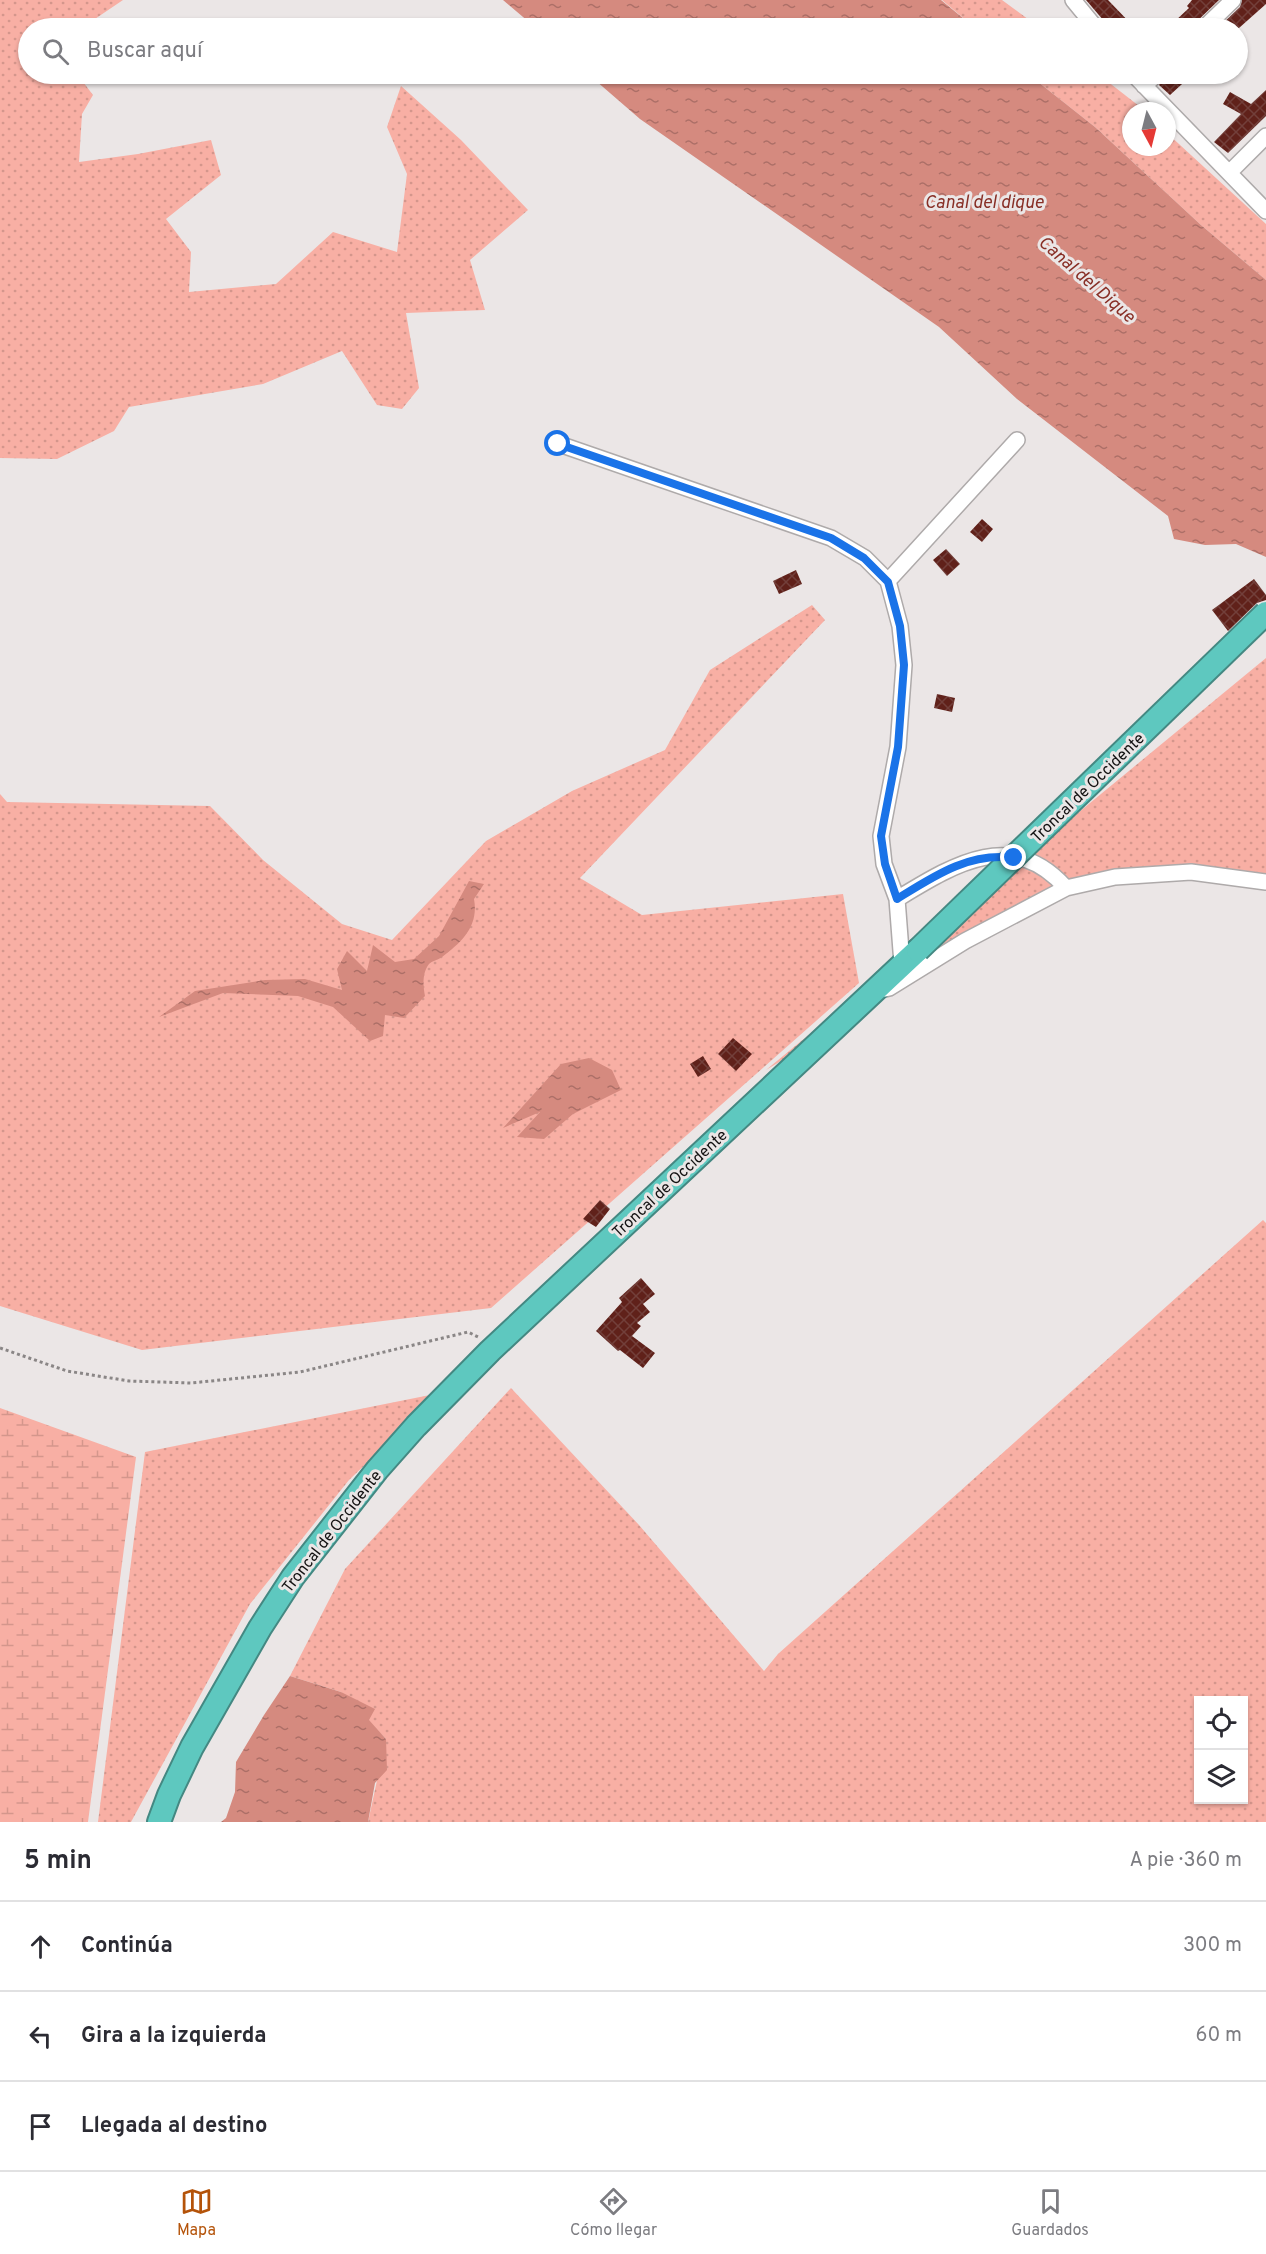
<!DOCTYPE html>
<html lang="es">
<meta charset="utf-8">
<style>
:root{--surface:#fff;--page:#f2f2f3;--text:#2b2b33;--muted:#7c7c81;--line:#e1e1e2;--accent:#b45309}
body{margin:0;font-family:Overpass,sans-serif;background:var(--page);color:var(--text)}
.controls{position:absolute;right:18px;bottom:18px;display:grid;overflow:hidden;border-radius:0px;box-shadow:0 2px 4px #0004}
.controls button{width:54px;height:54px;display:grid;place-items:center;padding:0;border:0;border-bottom:2px solid var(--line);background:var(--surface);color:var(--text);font:30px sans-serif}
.compass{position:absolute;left:1122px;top:102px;width:54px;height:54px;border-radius:50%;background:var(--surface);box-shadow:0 2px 4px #0004;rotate:173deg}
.stop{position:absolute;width:18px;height:18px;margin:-14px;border:4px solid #1a73e8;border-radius:50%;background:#fff}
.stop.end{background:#1a73e8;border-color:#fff;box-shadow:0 2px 6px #0008}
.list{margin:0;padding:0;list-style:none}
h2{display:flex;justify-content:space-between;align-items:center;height:78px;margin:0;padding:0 24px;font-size:26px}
h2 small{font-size:20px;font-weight:400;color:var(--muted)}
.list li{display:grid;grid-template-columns:39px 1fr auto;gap:18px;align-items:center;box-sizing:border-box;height:90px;padding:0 24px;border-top:2px solid var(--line)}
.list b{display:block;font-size:22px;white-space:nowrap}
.list em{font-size:20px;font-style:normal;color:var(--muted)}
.icon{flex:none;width:33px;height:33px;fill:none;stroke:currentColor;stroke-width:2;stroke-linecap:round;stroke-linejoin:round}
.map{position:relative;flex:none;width:1266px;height:1822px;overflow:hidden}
.search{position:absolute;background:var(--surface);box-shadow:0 2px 4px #0004;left:18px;right:18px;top:18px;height:66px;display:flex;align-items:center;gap:15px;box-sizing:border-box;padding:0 21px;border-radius:33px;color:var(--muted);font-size:22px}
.sheet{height:348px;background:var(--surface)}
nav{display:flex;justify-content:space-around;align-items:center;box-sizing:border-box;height:84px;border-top:2px solid var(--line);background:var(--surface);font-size:16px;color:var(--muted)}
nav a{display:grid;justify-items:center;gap:3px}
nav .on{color:var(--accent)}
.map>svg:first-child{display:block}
.grass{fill:url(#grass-dots);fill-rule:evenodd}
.wetland{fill:url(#wetland-marsh)}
.water{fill:url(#water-ripples)}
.building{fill:url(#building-cross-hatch)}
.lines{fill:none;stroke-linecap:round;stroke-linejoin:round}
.minor-casing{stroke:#aeaaaa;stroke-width:18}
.highway-casing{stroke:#448882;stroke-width:26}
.path{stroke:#8a8686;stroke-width:3;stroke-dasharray:3 3;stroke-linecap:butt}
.minor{stroke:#fff;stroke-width:15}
.highway{stroke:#5ec8bf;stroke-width:22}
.highway-bridge-casing{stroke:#448882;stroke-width:26;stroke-linecap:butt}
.highway-bridge{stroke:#5ec8bf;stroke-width:22}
.route{stroke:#1a73e8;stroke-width:8}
.labels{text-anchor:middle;stroke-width:6;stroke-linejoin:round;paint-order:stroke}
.street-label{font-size:16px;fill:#131212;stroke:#ebe6e6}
.water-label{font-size:18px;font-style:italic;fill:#882f26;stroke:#ebe6e6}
</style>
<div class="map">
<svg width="1266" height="1822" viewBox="0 0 1266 1822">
<defs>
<pattern id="grass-dots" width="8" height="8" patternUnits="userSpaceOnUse" patternTransform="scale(1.5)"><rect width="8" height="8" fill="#f8afa4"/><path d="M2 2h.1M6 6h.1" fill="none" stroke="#d4968c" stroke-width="1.8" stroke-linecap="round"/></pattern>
<pattern id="wetland-marsh" width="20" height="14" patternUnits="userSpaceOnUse" patternTransform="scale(1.5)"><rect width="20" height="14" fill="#f8afa4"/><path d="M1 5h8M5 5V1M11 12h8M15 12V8" fill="none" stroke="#d4968c"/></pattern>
<pattern id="water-ripples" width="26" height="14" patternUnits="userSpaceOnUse" patternTransform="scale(1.5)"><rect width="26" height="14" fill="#d58a7f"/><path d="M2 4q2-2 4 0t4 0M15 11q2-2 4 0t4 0" fill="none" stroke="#ac6f67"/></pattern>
<pattern id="building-cross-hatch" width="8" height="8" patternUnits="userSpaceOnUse" patternTransform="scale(1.5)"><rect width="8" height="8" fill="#60211a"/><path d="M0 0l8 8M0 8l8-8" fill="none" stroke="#723f3a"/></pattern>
</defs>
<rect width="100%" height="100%" fill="#ebe6e6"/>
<path class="grass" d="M0,0H123L89,23V28H28V74H77L93,95L82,114L79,162L138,154L211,140L221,175L166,219L191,252L189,292L276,284L333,232L397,252L407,174L387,127L401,86L461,140L528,210L470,260L485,310L406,313L419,388L402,409L377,405L342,351L263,384L129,407L114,431L57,459L0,458Z
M942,0H1002L1040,28H975Z
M1028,74H1098L1139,106L1143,111H1131V147H1167V133L1266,224V280L1201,225L1095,127Z
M812,605L825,620L580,878L642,915L843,894L859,983L491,1308L142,1350L0,1306V794L7,802L210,806L263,860L342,924L392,940L486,841L572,791L665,750L710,670Z
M1266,658V882L1191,872L1066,888L766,1070Z
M1263,1220L1266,1223V1822H368L386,1739L341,1692L290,1676L345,1569L511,1388L639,1525L764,1671L778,1654ZM1198,1700H1244V1800H1198Z
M440,1393L349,1480L250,1604L131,1822H98L145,1452Z"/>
<path class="wetland" d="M0,1408L136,1457L88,1822H0Z"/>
<path class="water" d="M503,0H941L975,28H536Z
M588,74H1028L1095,127L1201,225L1266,280V557L1236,544L1205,545L1174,539L1168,516L1017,399L939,327L640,119Z
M469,881L484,884L474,899C479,926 462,942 442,957C438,960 432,961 429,964C422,973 423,986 425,996L404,1018L385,1015L383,1036L370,1041L333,1007L298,996L223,993L159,1017L195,991L265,980L305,979L342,990L337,969L347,951L367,971L373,945L395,962L414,959L439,936Z
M589,1058L612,1070L621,1090L573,1114L544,1139L517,1137L540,1112L503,1128L561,1064Z
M290,1676L341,1692L375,1709L369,1720L386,1739L387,1770L375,1783L368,1822H221L226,1818L235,1792L236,1762L264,1715Z"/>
<path class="building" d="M1086,0H1108L1135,28H1110Z
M1192,0H1219L1190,28H1180L1174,22L1189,8L1187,6Z
M1242,0H1266V4L1239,28H1222L1220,26L1240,7Z
M1166,74H1193L1170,95L1159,85Z
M1266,90V116L1228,153L1214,142L1241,114L1223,104L1230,92L1251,104Z
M982,519L993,529L982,542L970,532Z
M946,549L960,564L947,576L933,560Z
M796,570L802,584L779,594L773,581Z
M1254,579L1266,595V600L1257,603L1228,631L1212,610Z
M937,694L955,698L952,712L934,708Z
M733,1038L752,1054L736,1071L718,1054Z
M703,1056L711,1069L698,1077L690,1064Z
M600,1200L610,1209L596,1227L583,1219Z
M641,1278L655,1294L643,1304L650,1312L637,1323L641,1326L632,1336L655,1353L643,1368L620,1350L618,1351L596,1331L622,1302L619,1298Z"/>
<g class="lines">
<g class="minor-casing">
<path id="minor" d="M1073,0L1096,28
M1204,28L1233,0
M1133,74L1266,211
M1144,86L1157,74
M1229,173L1266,136
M559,444L831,538L865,558L888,581L900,626L904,665L898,747L881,836L884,864L897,899L902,964
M888,581L1017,440
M897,899C953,865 1012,827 1066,888
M885,989L889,988L965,941L1066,888L1115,877L1191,872L1266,882"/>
</g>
<g class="highway-casing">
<path id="highway" d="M159,1822L169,1795L192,1747L260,1628L293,1577L377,1470L416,1426L490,1351L918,950"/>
</g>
<path class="path" d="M0,1348L67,1371L129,1381L191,1383L300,1372L468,1332L480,1338"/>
<use href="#minor" class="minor"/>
<use href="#highway" class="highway"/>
<g class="highway-bridge-casing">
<path id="highway-bridge" d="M918,950L1266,613"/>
</g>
<use href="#highway-bridge" class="highway-bridge"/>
</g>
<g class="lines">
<path class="route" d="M558,444L831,538L864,558L888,582L900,626L904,665L898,747L881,836L885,864L897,899C934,876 969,852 1014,858"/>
</g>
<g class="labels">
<g class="street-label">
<text transform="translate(1087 787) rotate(-44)" y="6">Troncal de Occidente</text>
<text transform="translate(669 1183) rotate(-43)" y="6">Troncal de Occidente</text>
<text transform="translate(331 1531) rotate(-52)" y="6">Troncal de Occidente</text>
</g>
<g class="water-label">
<text x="984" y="208">Canal del dique</text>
<text transform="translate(1087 279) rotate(41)" y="6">Canal del Dique</text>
</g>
</g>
</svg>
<div class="controls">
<button><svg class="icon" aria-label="locate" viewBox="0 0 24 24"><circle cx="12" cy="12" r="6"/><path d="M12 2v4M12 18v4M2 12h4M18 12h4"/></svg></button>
<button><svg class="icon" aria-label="layers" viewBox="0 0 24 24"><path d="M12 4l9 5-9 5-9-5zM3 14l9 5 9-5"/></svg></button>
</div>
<svg class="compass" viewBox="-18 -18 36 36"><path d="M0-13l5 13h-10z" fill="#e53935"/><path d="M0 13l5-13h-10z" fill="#7c7c81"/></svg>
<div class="stop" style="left:558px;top:444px"></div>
<div class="stop end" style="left:1014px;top:858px"></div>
<div class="search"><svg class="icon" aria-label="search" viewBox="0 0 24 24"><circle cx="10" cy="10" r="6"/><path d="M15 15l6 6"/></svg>Buscar aquí</div>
</div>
<section class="sheet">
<h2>5 min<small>A pie · 360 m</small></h2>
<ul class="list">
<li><svg class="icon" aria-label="ahead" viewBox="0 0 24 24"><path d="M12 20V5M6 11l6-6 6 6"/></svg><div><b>Continúa</b></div><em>300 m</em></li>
<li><svg class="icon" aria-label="left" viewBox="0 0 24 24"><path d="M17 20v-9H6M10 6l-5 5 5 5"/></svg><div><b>Gira a la izquierda</b></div><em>60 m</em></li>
<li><svg class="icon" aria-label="arrive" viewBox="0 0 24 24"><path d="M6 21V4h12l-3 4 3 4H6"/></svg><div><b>Llegada al destino</b></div></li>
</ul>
</section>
<nav>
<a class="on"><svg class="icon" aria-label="map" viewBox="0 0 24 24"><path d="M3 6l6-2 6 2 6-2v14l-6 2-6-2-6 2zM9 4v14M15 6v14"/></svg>Mapa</a>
<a><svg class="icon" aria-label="directions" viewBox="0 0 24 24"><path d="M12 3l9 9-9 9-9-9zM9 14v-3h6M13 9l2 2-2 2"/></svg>Cómo llegar</a>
<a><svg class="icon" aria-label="saved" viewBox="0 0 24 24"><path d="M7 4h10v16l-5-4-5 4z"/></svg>Guardados</a>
</nav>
